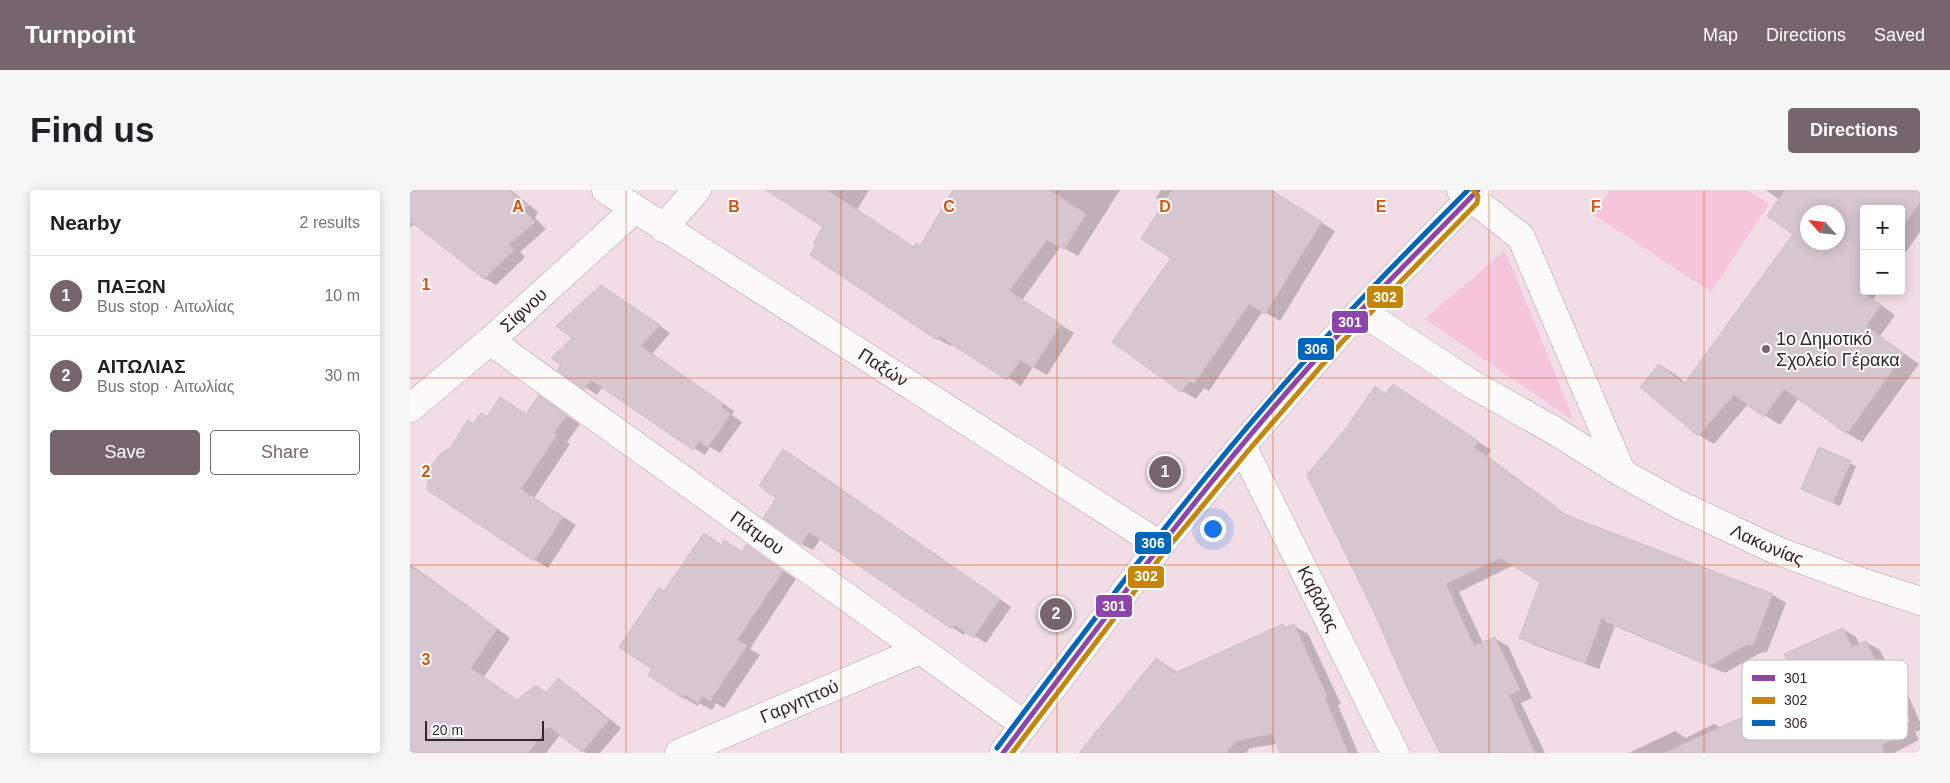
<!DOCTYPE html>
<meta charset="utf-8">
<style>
:root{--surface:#fff;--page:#f6f6f6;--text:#202124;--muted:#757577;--line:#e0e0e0;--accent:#77656d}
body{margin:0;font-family:Helvetica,sans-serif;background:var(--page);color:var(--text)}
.controls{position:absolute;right:15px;top:15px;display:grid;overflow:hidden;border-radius:5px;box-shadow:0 2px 12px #0003}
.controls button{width:45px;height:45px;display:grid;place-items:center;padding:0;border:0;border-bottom:1px solid var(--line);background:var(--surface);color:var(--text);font:25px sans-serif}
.compass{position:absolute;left:1390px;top:15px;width:45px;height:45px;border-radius:50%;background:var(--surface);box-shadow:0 2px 12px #0003;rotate:297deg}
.scale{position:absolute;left:15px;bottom:12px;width:119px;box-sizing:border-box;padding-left:5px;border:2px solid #35252c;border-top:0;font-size:14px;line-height:18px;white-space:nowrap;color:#35252c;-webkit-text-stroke:4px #fff;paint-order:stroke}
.you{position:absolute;left:802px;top:338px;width:18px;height:18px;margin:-12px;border:4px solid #fff;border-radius:50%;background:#1a73e8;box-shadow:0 0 0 8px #1a73e833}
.badge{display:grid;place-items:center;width:32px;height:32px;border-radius:50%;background:var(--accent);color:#fff;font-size:16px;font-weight:700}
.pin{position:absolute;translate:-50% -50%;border:2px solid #fff;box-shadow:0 1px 5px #0006}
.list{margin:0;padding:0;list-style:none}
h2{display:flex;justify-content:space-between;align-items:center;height:65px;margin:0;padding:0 20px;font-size:21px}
h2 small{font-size:16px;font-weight:400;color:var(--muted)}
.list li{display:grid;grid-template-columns:32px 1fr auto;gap:15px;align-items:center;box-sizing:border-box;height:80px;padding:0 20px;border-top:1px solid var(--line)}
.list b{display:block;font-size:19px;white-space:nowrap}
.list p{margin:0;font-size:16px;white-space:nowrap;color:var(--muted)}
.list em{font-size:16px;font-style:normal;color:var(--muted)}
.actions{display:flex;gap:10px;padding:15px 20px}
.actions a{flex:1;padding:11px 0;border:1px solid var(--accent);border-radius:5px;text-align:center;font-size:18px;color:var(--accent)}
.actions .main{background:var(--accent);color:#fff}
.map{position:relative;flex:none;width:1510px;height:563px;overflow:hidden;border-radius:5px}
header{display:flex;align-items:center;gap:30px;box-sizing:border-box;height:70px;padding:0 25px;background:var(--accent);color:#fff}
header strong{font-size:24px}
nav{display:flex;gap:28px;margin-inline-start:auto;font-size:18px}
.intro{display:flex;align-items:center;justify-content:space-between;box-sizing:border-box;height:120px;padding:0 30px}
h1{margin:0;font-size:35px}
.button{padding:12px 22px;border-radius:5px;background:var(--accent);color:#fff;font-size:18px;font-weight:700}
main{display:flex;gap:30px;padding:0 30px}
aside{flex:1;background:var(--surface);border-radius:5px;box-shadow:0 2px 12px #0003}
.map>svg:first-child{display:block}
.green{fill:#f5c5dc}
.shadow{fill:#0003;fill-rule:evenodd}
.building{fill:#d6c6d0;stroke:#cebec8;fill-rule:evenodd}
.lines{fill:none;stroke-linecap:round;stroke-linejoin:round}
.minor-casing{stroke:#b3a2aa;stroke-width:29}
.tertiary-casing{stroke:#b3a2aa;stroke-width:29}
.minor{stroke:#fdfafb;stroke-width:28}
.tertiary{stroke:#fdfafb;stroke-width:28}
.bus-1-casing{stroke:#fff;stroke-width:9}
.bus-2-casing{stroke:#fff;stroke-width:9}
.bus-3-casing{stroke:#fff;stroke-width:9}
.bus-1{stroke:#8e44ad;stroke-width:5}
.bus-2{stroke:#c6860b;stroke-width:5}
.bus-3{stroke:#0065bd;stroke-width:5}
.grid{fill:none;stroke:#d6540f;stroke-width:1;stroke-opacity:0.55}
.poi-dot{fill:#77656d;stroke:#fff;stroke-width:2}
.labels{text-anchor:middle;stroke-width:4;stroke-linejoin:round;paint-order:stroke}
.street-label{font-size:18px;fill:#35252c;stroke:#fff}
.poi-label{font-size:18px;fill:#35252c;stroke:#fff;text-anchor:start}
.key{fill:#fff;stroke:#c2bec0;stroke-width:1}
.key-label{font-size:14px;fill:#35252c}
.grid-label{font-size:16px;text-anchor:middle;font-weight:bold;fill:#d6540f;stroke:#fff;stroke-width:4;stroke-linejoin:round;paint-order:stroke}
.line-badge{stroke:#fff;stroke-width:2}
.badge-label{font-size:14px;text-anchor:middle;font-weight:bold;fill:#fff}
</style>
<header>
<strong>Turnpoint</strong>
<nav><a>Map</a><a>Directions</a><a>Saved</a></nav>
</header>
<div class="intro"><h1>Find us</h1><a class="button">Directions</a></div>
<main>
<aside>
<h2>Nearby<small>2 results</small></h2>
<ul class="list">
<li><span class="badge">1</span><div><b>ΠΑΞΩΝ</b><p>Bus stop · Αιτωλίας</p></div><em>10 m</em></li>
<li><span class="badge">2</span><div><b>ΑΙΤΩΛΙΑΣ</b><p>Bus stop · Αιτωλίας</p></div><em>30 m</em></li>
</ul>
<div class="actions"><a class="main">Save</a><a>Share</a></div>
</aside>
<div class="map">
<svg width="1510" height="563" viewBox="0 0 1510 563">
<rect width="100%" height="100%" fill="#f2dce6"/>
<path class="green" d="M1200,0H1337L1359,14L1301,102L1184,25Z
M1095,60L1164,231L1015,129Z"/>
<path class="shadow" d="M0,0H101L128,22L125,28L136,39L110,62L115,67L86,95L74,88L5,34L0,37Z
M358,0H459L447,20L505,58L510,57L544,0H710L668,66L651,56L612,110L664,143L637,185L623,177L611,196L543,153L541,156L528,149L415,37Z
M751,0H859L925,41L870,131L853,121L799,201L794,198L786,209L772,201L704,152L763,67L755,14L746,8Z
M1356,0H1510V42L1491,69V19H1454V101H1469L1463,109L1485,125L1470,146L1509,174L1452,252L1437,243L1389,208L1370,235L1338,214L1304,254L1289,245L1232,197L1250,175L1265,184L1276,194L1384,44L1370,10ZM1398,22H1428V52H1398Z
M202,103L260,143L242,164L324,221L322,225L332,232L310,263L300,257L295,265L193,196L187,205L149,179L164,148Z
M966,198L976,204H996L1081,260L1077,266L1161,328L1363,405L1376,413L1357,462L1350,463L1315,483L1205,436L1189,479L1124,455L1110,448L1131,392L1104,375L1049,402L1073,453L1084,448L1098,456L1122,508L1111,513L1135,563H1030L941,234Z
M129,207L170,234L157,252L160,254L124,308L166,335L138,378L125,370L41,259L64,235L77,228L117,225Z
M1410,259L1446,276L1430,316L1399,302Z
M385,267L601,417L576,453L556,441L554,445L543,438L411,348L403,360L391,354L368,307Z
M294,345L312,355L333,363L337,356L386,389L340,459L350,465L314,518L306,513L302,520L289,513L288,516L274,508L243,478L255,403Z
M0,374L36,400L0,442Z
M39,404L52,412L100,448L74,487L108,511L126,496L138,503L148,490L161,498L211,538L190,563H176L151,544L136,563H0V470Z
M873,435L878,438L884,436L898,444L931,514L928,515L948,563H871L867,554L840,558L836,563H671L747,469L768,483Z
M1433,439L1446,447L1450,455L1456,452L1470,460L1484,489L1494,496L1510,532V540L1505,542L1509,550L1484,563H1219L1265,541L1276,548L1304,534L1311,538L1392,501L1393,492L1386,488Z"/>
<path class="building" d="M0,0H99L117,15L114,21L125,32L99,55L104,60L74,89L0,31Z
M356,0H417L504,57L506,53L510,56L543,0H639L676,24L654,59L637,50L599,101L651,134L623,178L610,170L597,190L529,146L527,150L400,65L406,55L403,53L413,37Z
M762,0H861L912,32L855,124L839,114L784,194L779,191L771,202L702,152L761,68L731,49Z
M1375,0H1510V12L1491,39V19H1454V93L1449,100L1471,115L1456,136L1494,164L1437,244L1374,199L1354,227L1324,205L1288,246L1230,197L1249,174L1274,194L1383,44L1357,26ZM1398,22H1428V52H1398Z
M191,95L250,135L231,156L314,214L311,217L321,224L298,257L289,251L283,260L181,190L174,200L147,180L151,175L141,168L162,148L146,136Z
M983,194L1068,251L1065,258L1156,325L1363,404L1343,455H1336L1300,476L1196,432L1193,426L1175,473L1109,448L1130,392L1090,368L1036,394L1064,456L1085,447L1110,500L1099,505L1125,563H1030L996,495L963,420L897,285L940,233L965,196L975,204Z
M129,205L157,225L144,243L147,245L111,299L153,327L124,371L17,300L20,277L31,263L40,258L58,230L63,234L71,223L77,227L90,207L116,224Z
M1409,257L1441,271L1423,313L1391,299Z
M373,259L590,409L563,448L545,435L542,439L399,342L391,355L353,328L366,308L349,296Z
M294,343L311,355L314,350L332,362L336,354L373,381L327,450L337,456L300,511L292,506L288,513L275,505L274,509L238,485L242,479L209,457L249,398L254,401Z
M0,376L57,415L87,439L61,478L107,510L126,495L136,503L148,488L199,530L172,562L138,536L118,563H0Z
M873,434L875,438L884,434L917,506L915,507L938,563H870L862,544L826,551L816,563H669L746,468L765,483Z
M1433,438L1442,457L1456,451L1474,489L1481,486L1500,531L1492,534L1496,543L1471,555L1475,563H1254L1390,501L1387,493L1395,489L1385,488L1374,464Z"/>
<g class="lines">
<g class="minor-casing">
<g id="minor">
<path id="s1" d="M196,0L750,355"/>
<path id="s2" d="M1051,0L1111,47L1212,283L1270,315L1366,360L1449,391L1510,411"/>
<path d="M253,38L287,0"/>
<path d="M951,121L1060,193L1145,241L1212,283"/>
<path id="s3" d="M80,151L615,535"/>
<path id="s4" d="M0,218L80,151L225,19"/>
<path id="s5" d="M832,256L985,563"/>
<path id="s6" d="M269,563L510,460"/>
</g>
</g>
<g class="tertiary-casing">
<path id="tertiary" d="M593,563L750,355L832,256L926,147L1068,0"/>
</g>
<use href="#minor" class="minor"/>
<use href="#tertiary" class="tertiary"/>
<g class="bus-1-casing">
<path id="bus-1" d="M593,563C700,421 806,278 926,147C972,97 1021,49 1068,0"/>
</g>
<g class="bus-2-casing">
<path id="bus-2" d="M602,563L756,360L838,261L932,152L1067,13L1068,6L1063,0"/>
</g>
<g class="bus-3-casing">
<path id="bus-3" d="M587,558C694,416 800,273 921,142C965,93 1012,47 1058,0"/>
</g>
<use href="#bus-1" class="bus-1"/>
<use href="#bus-2" class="bus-2"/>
<use href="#bus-3" class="bus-3"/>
</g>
<path class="grid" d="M216,0V563M431,0V563M647,0V563M863,0V563M1079,0V563M1294,0V563M0,188H1510M0,375H1510"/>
<circle class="poi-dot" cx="1356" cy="159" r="5"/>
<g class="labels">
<g class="street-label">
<text dy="6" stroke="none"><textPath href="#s4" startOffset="150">Σίφνου</textPath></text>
<text dy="6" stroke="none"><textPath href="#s1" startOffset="329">Παξών</textPath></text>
<text dy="6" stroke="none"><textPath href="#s3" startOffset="329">Πάτμου</textPath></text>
<text dy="6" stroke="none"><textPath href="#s2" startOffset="495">Λακωνίας</textPath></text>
<text dy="6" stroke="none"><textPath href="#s5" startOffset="171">Καβάλας</textPath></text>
<text dy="6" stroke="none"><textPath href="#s6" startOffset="131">Γαργηττού</textPath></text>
</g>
<g class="poi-label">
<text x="1366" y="155">1ο Δημοτικό<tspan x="1366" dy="21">Σχολείο Γέρακα</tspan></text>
</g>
</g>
<rect x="1332" y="470" width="166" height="80" rx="8" class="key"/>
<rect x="1342" y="485" width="23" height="6" fill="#8e44ad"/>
<rect x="1342" y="507" width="23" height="7" fill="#c6860b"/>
<rect x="1342" y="530" width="23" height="6" fill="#0065bd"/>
<g class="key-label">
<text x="1374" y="493">301</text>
<text x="1374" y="515">302</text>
<text x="1374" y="538">306</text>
</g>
<g class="grid-label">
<text x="108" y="22">A</text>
<text x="324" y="22">B</text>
<text x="539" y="22">C</text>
<text x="755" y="22">D</text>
<text x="971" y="22">E</text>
<text x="1186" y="22">F</text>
<text x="16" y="100">1</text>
<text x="16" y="287">2</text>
<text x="16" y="475">3</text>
</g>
<g class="line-badge">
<rect x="956" y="95" width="38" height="24" rx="5" fill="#c6860b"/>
<rect x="921" y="120" width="38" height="24" rx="5" fill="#8e44ad"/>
<rect x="887" y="147" width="38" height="24" rx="5" fill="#0065bd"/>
<rect x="724" y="341" width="38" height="24" rx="5" fill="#0065bd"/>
<rect x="717" y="375" width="38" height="24" rx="5" fill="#c6860b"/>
<rect x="685" y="404" width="38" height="24" rx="5" fill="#8e44ad"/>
</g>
<g class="badge-label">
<text x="975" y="112">302</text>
<text x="940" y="137">301</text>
<text x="906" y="164">306</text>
<text x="743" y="358">306</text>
<text x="736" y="391">302</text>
<text x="704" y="421">301</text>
</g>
</svg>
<div class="controls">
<button>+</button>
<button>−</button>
</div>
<svg class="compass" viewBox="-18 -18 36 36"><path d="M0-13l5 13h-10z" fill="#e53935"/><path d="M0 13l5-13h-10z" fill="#757577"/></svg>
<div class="scale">20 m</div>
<div class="you"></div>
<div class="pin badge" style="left:755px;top:282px">1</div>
<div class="pin badge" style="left:646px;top:424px">2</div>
</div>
</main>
